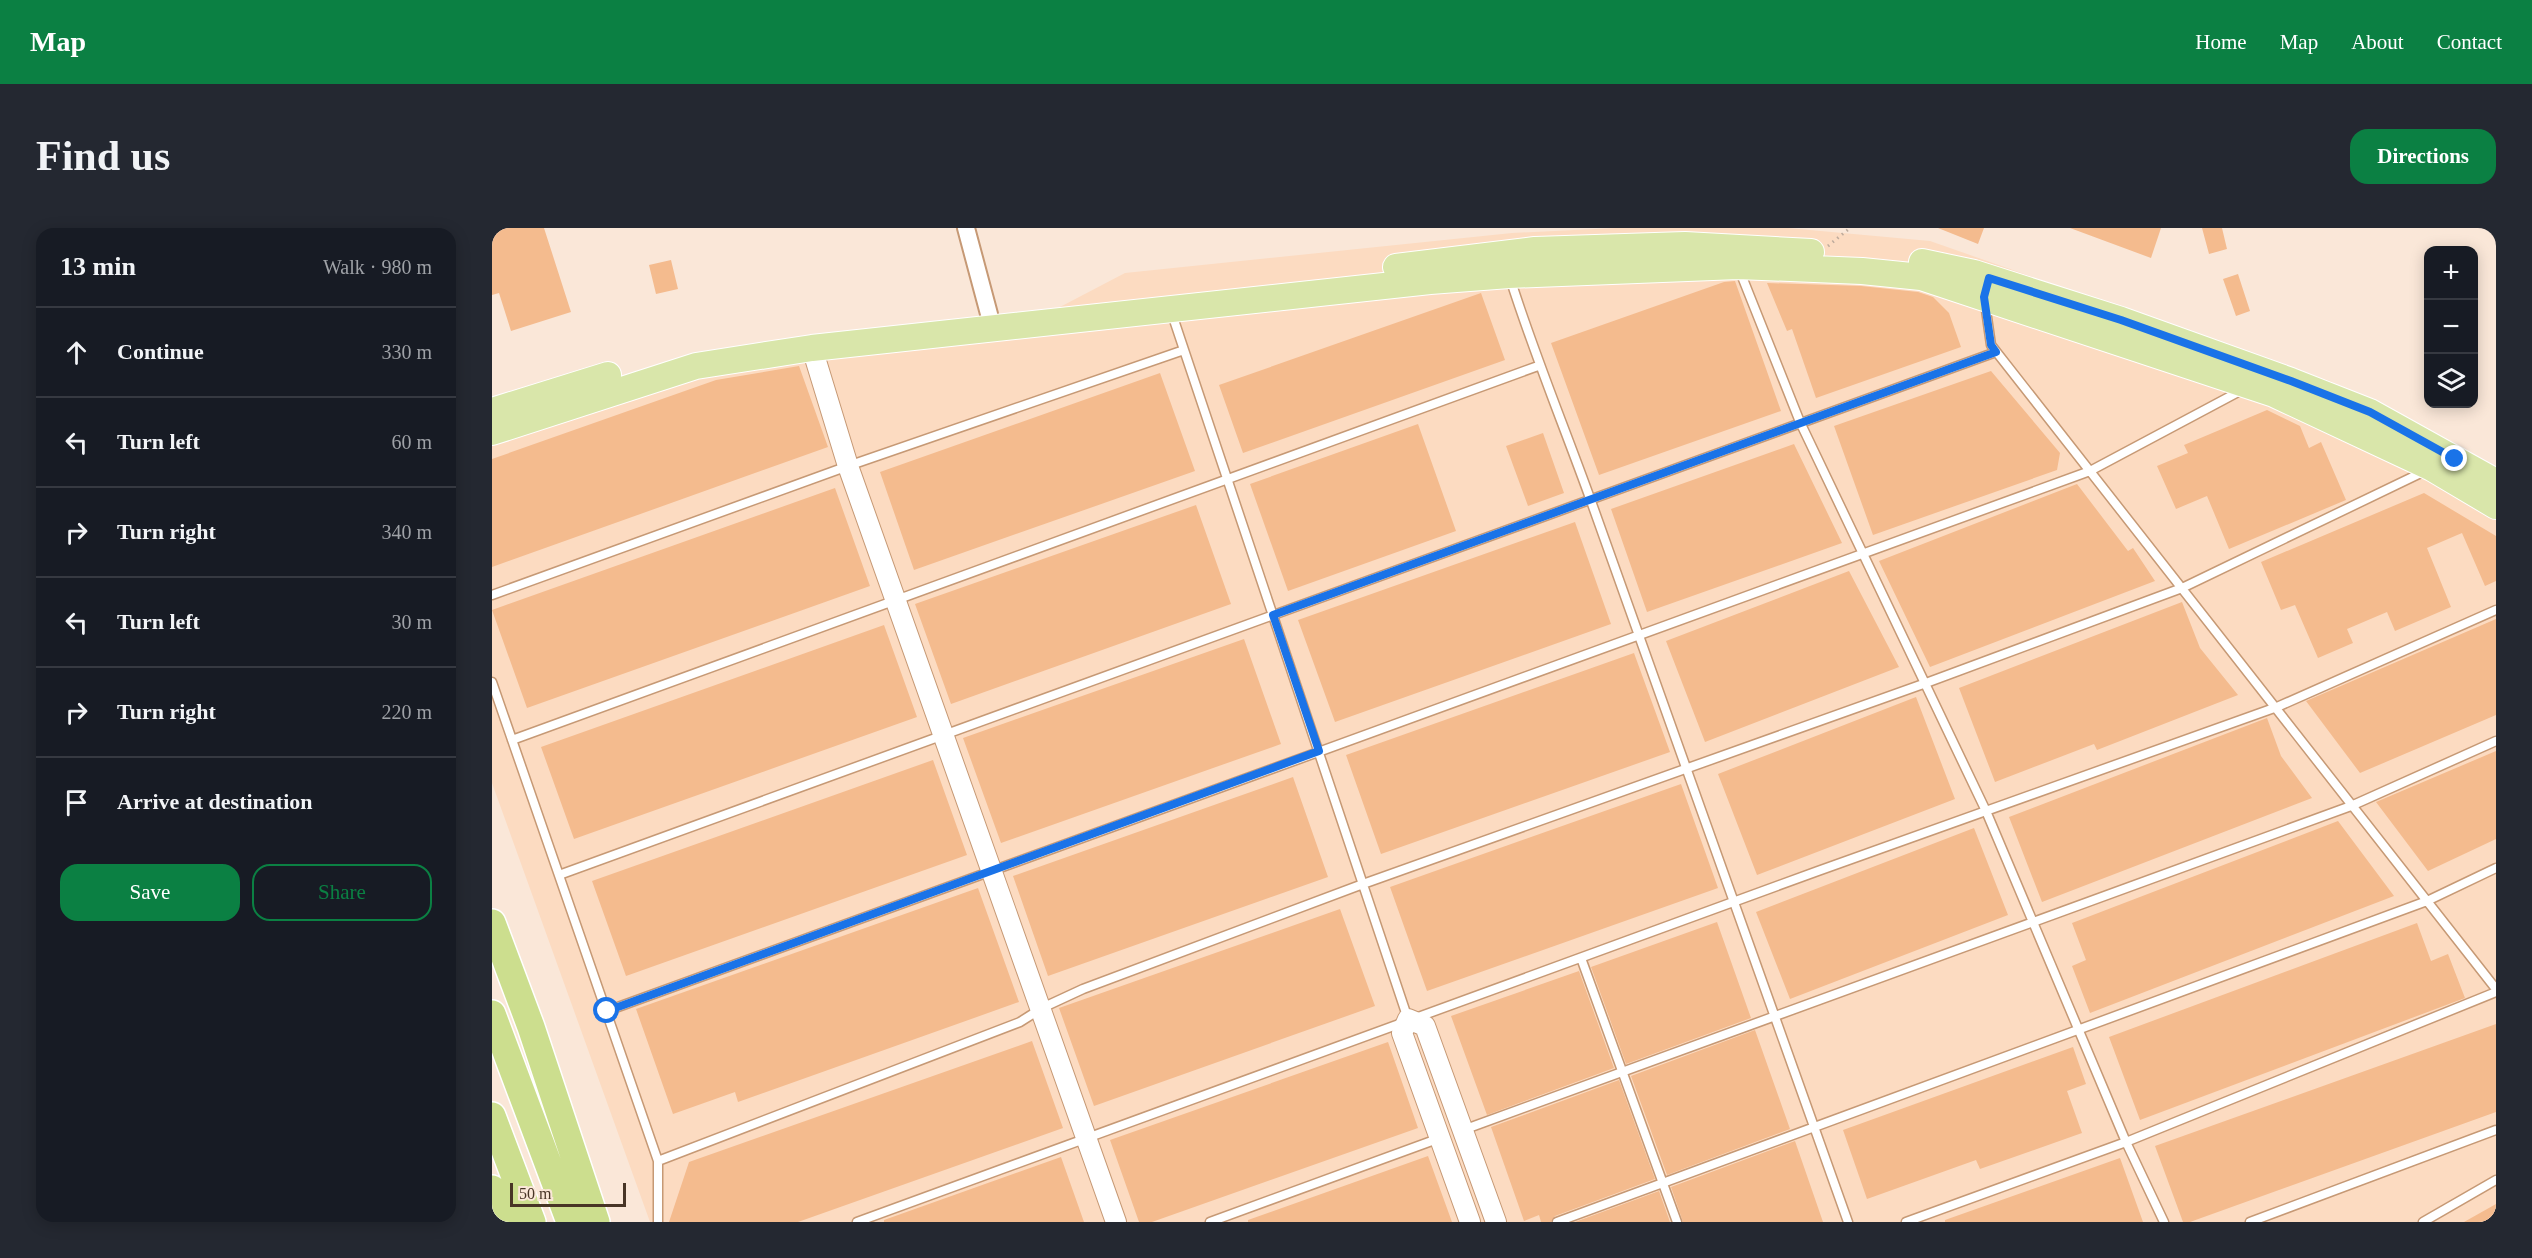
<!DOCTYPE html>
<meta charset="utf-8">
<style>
:root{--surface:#171b24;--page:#242831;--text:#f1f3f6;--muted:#9ea1a6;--line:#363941;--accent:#0b8043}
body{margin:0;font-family:Georgia,serif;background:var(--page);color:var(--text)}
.controls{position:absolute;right:18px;top:18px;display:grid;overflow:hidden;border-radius:12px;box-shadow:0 3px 15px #0003}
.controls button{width:54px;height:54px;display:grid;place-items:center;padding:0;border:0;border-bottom:2px solid var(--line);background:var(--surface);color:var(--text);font:30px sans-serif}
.scale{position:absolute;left:18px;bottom:15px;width:116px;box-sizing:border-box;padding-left:6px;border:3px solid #483526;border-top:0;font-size:16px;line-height:21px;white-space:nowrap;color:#483526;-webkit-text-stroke:4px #fae7d8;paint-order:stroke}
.stop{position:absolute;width:18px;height:18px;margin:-14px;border:4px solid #1a73e8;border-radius:50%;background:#fff}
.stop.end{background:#1a73e8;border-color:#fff;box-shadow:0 2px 6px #0008}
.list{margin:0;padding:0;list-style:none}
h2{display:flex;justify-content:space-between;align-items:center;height:78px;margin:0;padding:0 24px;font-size:26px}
h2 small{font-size:20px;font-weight:400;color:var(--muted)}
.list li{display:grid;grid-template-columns:39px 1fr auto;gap:18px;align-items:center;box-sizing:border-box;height:90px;padding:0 24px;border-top:2px solid var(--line)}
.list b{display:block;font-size:22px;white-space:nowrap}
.list em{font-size:20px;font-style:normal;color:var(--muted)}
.actions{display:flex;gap:12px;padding:18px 24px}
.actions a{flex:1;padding:14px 0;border:2px solid var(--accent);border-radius:18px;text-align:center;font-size:21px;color:var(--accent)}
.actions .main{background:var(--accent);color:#fff}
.icon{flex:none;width:33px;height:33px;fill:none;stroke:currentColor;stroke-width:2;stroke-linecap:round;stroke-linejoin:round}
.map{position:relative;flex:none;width:2004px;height:994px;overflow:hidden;border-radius:18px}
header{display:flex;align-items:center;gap:36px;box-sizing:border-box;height:84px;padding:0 30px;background:var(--accent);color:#fff}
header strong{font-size:28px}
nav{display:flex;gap:33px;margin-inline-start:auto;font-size:21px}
.intro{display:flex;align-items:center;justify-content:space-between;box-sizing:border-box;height:144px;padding:0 36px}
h1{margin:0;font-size:42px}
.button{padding:15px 27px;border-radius:18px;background:var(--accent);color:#fff;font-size:21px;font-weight:700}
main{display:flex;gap:36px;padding:0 36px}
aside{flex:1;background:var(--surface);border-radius:18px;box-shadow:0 3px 15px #0003}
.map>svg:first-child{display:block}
.built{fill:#fcdbc1}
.building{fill:#f4bb8e}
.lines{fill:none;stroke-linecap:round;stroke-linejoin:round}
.service-casing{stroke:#c69975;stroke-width:11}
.minor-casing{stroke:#c69975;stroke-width:20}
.tertiary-casing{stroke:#c69975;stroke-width:22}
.primary-casing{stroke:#fff;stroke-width:28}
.trunk-casing{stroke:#fff;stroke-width:30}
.path{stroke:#beab9c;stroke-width:3;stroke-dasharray:1.5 4.5;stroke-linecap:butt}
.service{stroke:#fff;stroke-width:8}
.minor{stroke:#fff;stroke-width:16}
.tertiary{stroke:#fff;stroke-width:20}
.primary{stroke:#d9e6aa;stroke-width:26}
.trunk{stroke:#ccde8e;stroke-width:27}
.route{stroke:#1a73e8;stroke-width:8}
</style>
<header>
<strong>Map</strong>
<nav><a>Home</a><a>Map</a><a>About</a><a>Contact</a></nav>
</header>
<div class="intro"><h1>Find us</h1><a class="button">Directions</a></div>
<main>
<aside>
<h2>13 min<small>Walk · 980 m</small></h2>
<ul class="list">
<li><svg class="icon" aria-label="ahead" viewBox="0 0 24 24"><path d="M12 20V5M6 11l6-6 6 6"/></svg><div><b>Continue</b></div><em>330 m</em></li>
<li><svg class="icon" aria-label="left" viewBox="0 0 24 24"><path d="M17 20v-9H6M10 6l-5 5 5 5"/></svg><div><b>Turn left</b></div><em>60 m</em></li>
<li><svg class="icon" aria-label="right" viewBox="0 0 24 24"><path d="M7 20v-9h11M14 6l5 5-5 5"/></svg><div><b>Turn right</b></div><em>340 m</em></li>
<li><svg class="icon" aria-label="left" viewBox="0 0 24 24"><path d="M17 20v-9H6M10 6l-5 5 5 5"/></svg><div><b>Turn left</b></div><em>30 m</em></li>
<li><svg class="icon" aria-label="right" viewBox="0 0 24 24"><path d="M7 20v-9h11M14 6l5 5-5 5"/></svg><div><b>Turn right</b></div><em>220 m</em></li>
<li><svg class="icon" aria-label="arrive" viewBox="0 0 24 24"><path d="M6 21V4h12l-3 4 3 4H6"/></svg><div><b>Arrive at destination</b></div></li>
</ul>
<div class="actions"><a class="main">Save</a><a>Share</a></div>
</aside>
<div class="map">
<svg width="2004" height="994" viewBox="0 0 2004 994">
<rect width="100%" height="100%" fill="#fae7d8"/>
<path class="built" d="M1124,0H1296L1438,13L1838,153L2004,241V994H158L0,555V212L253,134L507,111L633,45L1020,5Z"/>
<path class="building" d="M0,0H52L79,84L19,103L7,65L0,67Z
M1446,0H1492L1486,16Z
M1578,0H1669L1659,30Z
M1710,0H1730L1735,21L1717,26Z
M179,32L186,61L164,66L157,37Z
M1746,46L1758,83L1744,88L1731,51Z
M1243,53L1289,183L1107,247L1059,115L1232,54Z
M1275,55L1369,58L1426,64L1441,69L1457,85L1469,119L1324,170L1300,101L1295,103Z
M989,65L1013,132L751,225L727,157Z
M307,138L336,219L0,339V231L224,152Z
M1499,143L1568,225L1565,242L1381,307L1342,198Z
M668,145L703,243L422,342L388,244Z
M1775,182L1808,198L1817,220L1829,214L1854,272L1737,321L1715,268L1684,281L1665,238L1696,225L1692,217Z
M926,196L964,303L796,363L758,256Z
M1051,205L1072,265L1036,278L1014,218Z
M1302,216L1350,315L1155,384L1119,281Z
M1585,256L1636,323L1641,320L1663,353L1438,439L1387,333Z
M343,260L378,358L35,480L0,382Z
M1932,265L2004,308V353L1993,358L1970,305L1935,320L1959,379L1903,403L1895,384L1855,401L1861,415L1826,430L1803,377L1789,382L1769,334Z
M704,277L739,376L459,476L423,376Z
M1083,294L1119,396L843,494L806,392Z
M1357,343L1407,439L1213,514L1174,413Z
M1690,374L1708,420L1746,467L1605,522L1602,516L1503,554L1467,460Z
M2004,391V487L1868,545L1814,473Z
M392,397L425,489L82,611L49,519Z
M752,411L789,516L509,615L471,510Z
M1142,425L1178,524L889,626L854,527Z
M1424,469L1463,571L1265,647L1226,546Z
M1775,490L1789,528L1820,570L1550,674L1517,589Z
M2004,523V611L1936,643L1884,574Z
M441,532L475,627L134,748L100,653Z
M801,549L836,649L556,748L521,648Z
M1189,556L1226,660L935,763L898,659Z
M1846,593L1902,668L1598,785L1580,738L1594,732L1580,695Z
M1482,600L1516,687L1298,771L1264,684Z
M486,660L527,774L246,874L243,864L181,886L144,781Z
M848,681L883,778L602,878L567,780Z
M1225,694L1259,790L1134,836L1099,739Z
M1925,695L1939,733L1956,726L1973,770L1648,892L1617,809Z
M1087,743L1122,840L995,887L959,788Z
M2004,796V884L1698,994H1691L1663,918Z
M1263,802L1298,901L1175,947L1139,848Z
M540,813L571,900L306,994H177L197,934Z
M896,814L926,900L660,994H647L618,912Z
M1581,819L1594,856L1575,863L1590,905L1488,941L1484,932L1375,971L1351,902Z
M1127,852L1163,951L1063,988L1059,994H1049L1047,987L1032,993L999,899Z
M1303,913L1331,994H1191L1179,959Z
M936,928L960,994H756V992Z
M569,929L592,994H392V992Z
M1628,930L1651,994H1453V992Z
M1167,963L1178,994H1083Z
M2004,976V994H1972Z"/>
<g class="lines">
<g class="service-casing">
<path id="service" d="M1247,41L1308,194L1494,583L1634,914L1672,994
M1018,50C1042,126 1072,198 1099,273C1185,513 1270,754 1356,994
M1493,75L1499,117L2004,761
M679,83L916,791
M0,367L356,238L692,122
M0,454L166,933V994
M20,512L1046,138
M67,647L1504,124
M1089,730L1185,994
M115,783L1598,243L1750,162
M971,902L1859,578L2004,513
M166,933L528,794L550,780L591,761L871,656L1434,455L1690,360L1933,243
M365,994L1326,643L1785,479L2004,382
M718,994L948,910
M1065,994L1935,673L2004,640
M1414,994L1634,914L2004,764
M1758,994L2004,902
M1931,994L2004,952"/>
</g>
<g class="minor-casing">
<path id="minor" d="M474,0L497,86"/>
</g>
<g class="tertiary-casing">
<path id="tertiary" d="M320,120L356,238L624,994
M978,994L910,805L916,791L933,798L1004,994"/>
</g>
<g class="primary-casing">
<path id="primary" d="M1430,34L1482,45L1629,92L1799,153L1878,184L2004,254
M904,39L1043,22L1193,17L1319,24
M0,183L116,147
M0,204L204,138L320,120L938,53L1017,47L1246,38L1370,43L1429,49L1782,166L1940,240L2004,278"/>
</g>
<g class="trunk-casing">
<path id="trunk" d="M0,695L39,799L104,994
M0,786L78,994
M0,888L40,994
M0,961L12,994"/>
</g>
<path class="path" d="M1336,18L1358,0"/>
<use href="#service" class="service"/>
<use href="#minor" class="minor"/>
<use href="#tertiary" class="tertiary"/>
<use href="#primary" class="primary"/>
<use href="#trunk" class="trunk"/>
</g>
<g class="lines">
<path class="route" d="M115,783L827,523L781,387L1504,124L1499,117L1492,69L1497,50L1629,92L1799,153L1878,184L1963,231"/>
</g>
</svg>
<div class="controls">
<button>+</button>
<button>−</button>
<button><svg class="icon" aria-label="layers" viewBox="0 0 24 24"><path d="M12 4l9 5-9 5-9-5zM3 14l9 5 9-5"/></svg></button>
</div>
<div class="scale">50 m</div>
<div class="stop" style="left:115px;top:783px"></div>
<div class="stop end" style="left:1963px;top:231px"></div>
</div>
</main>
